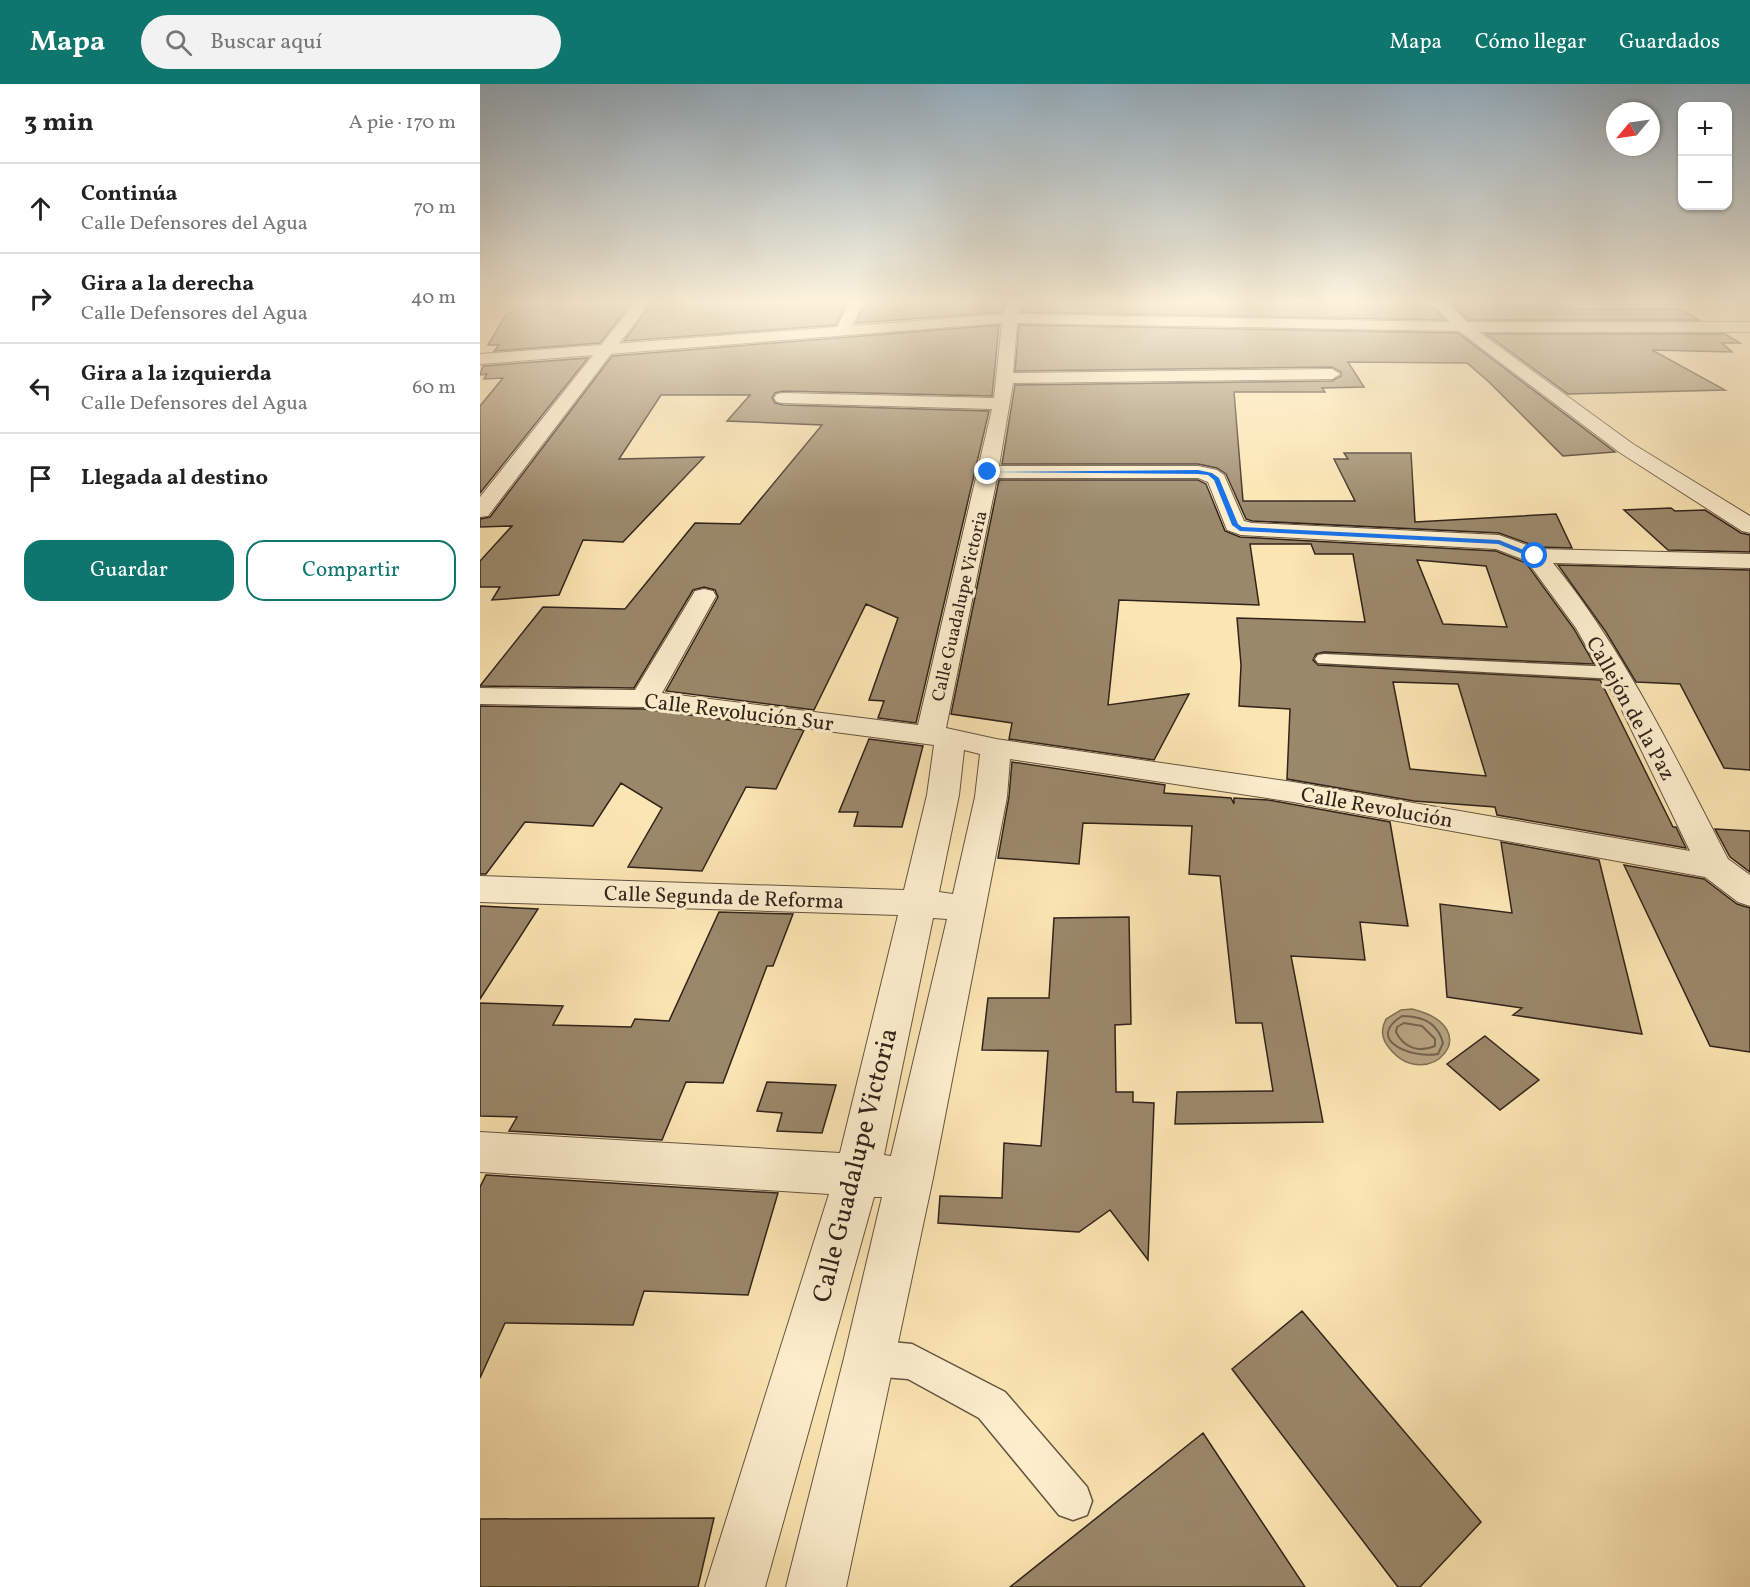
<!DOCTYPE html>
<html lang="es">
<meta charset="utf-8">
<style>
:root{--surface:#fff;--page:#f2f2f2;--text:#222;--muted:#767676;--line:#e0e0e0;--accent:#0f766e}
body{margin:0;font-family:Vollkorn,serif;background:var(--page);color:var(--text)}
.controls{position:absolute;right:18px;top:18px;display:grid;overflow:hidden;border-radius:12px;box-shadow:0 2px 4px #0004}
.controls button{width:54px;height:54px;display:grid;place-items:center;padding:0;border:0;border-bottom:2px solid var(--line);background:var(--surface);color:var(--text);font:30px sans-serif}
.compass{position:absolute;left:1126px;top:18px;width:54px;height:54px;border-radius:50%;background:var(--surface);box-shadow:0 2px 4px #0004;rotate:241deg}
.stop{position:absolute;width:18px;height:18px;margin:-14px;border:4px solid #1a73e8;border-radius:50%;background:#fff}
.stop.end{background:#1a73e8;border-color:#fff;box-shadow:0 2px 6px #0008}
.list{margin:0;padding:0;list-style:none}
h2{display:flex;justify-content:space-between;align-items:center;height:78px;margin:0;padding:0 24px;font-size:26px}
h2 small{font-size:20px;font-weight:400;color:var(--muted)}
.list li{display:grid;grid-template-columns:39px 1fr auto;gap:18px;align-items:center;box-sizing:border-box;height:90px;padding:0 24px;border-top:2px solid var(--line)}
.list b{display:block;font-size:22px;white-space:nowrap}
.list p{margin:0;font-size:20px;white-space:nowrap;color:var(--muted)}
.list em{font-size:20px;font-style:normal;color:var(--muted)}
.actions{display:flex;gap:12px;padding:18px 24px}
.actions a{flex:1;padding:14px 0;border:2px solid var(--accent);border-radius:18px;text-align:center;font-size:21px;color:var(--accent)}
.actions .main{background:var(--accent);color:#fff}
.icon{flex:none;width:33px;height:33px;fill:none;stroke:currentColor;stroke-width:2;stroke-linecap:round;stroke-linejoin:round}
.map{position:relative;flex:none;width:1270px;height:1503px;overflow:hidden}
header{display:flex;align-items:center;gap:36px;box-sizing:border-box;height:84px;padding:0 30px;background:var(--accent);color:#fff}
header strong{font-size:28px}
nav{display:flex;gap:33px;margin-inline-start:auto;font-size:21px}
.search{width:420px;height:54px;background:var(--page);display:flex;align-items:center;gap:15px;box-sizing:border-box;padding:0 21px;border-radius:33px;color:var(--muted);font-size:22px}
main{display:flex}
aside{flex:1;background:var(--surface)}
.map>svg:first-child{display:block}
.water{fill:#b6a37f;stroke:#817057;stroke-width:1.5}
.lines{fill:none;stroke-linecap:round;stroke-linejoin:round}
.shore{stroke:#74634d;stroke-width:2}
.building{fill:#9a886a;stroke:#31231b;stroke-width:1.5;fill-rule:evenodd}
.service-casing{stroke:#645441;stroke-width:3}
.minor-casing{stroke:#645441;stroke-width:2}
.tertiary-casing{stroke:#645441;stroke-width:2}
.service{fill:#fceecd;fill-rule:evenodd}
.minor{fill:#fceecd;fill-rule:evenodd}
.tertiary{fill:#fceecd;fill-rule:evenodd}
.route{fill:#1a73e8}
.labels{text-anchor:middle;stroke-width:6;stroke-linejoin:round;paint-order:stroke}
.far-street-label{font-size:18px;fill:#31231b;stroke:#fceecd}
.street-label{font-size:21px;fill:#31231b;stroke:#fceecd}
.near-street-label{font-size:26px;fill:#31231b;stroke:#fceecd}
</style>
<header>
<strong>Mapa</strong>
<div class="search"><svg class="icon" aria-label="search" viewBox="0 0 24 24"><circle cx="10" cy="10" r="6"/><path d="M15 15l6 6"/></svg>Buscar aquí</div>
<nav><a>Mapa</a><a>Cómo llegar</a><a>Guardados</a></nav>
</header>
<main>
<aside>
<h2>3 min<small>A pie · 170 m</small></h2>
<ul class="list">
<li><svg class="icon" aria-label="ahead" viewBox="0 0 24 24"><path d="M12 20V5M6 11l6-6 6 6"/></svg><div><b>Continúa</b><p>Calle Defensores del Agua</p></div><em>70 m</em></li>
<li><svg class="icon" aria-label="right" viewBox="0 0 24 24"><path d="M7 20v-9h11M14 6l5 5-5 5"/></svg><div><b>Gira a la derecha</b><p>Calle Defensores del Agua</p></div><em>40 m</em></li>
<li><svg class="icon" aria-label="left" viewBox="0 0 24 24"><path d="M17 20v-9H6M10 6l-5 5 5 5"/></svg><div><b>Gira a la izquierda</b><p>Calle Defensores del Agua</p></div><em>60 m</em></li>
<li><svg class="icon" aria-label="arrive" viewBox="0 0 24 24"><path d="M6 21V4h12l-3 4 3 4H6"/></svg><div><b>Llegada al destino</b></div></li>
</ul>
<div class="actions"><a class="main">Guardar</a><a>Compartir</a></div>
</aside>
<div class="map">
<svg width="1270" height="1503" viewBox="0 0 1270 1503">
<rect width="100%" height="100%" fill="#fbe5b2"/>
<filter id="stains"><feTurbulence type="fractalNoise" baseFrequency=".00333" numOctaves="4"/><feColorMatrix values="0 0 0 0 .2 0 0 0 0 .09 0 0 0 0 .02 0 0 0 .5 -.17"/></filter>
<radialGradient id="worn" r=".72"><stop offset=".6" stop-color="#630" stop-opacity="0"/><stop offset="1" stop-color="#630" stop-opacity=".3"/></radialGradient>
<path class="water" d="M932,925C1010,944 948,1011 910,965C902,956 900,946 906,935L921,926Z"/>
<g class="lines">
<path class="shore" d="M922,932C942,932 958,939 963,959L958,970C932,975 884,956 922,932Z
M924,939L942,942L955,955V962C939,969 924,964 916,948L917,943Z"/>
</g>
<path class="building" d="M48,216H154L120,259L14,267L19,261H8L25,232Z
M174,216H368L356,241L144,257Z
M387,216H481L525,218L522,228L376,239Z
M544,216L948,217L965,236L541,228Z
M1027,216H1083L1094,225H1201L1219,236H988L970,218L1030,219Z
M519,241L512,312L303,307L295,309L292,314L295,319L303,321L509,327L436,639L398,634L404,617L389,616L418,534L386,520L334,626L186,607L238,513L235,506L224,503L213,506L154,604L0,602L63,523L145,525L215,439L260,440L342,341L247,337L270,311H181L139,375L224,373L143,458L103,456L79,511L12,516L20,503H0V477L32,442L0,443V435L10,433L132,272Z
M539,241L978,249L1135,368L1083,372L1009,298L987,279L868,278L884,303L842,304L845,308H754L763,417H875L854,375H868L864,369H931L935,438L1076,430L1092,464L1058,463L1019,449L772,437L766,435L746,390L737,384L718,380H522L535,301L852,297L861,292V288L852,283L535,287Z
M1006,250H1245L1260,259H1242L1252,268L1172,266L1245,306L1088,310Z
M108,274L0,409V322L23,294L4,295L7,290L0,291L3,282Z
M519,396H718L726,400L745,447L760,453L1016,467L1046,479L1094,545L1114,580L844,568L836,570L833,576L838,581L1120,596L1193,743H1196L1206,764L1017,731L1015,723L934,717L807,695L810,625L759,622L761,581L757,534L885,538L873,470H835L831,460H770L779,521L639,516L628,621L709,610L674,676L529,655L532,639L471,630ZM937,476L1006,482L1027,543L963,540ZM913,598L978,600L1006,692L930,685Z
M1191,424L1195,427L1225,426L1261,449L1270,451V468L1188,466L1144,426Z
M1078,481L1270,486V686L1244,684L1200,600L1156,598L1126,548Z
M0,622L164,625L324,646L296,705L266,703L222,787L148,783L182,724L141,699L113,742L45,738L6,790H0Z
M389,655L443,662L422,743L374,742L378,728H359Z
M532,678L685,701L684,709L751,714L754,720V714L788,716L910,738L928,842L880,838L885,876L811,872L843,1038L695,1040L697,1008L793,1007L782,939H756L740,792L709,790L712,742L603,739L599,780L518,774L529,713Z
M1235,745L1270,747V788L1250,773Z
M1021,758L1119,776L1162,950L1033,931L1042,924L967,913L960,820L1032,829Z
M1144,781L1224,795L1257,820L1270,824V968L1230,962Z
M0,822L58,825L0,915Z
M239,828L313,830L293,882H287L243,999L206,998L182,1056L29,1047L37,1033L0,1032V919L83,922L73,941L151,943L155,935L189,937Z
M649,833L651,940L635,941L636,1008H653V1018L674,1019L668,1176L630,1126L599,1148L458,1139L460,1112L522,1114L524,1059L561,1062L568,967L502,966L508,914H569L574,834Z
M1005,952L1059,996L1020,1026L967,980Z
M287,998L356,1001L342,1049L297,1047L302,1029L277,1027Z
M6,1091L195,1103L298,1109L268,1211L164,1207L153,1241L25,1239L0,1294V1103Z
M822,1227L1001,1438L940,1503H918L752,1285Z
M723,1349L825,1503H530Z
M234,1434L218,1503H0V1435Z"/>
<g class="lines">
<g class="service-casing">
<path id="service" d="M844,570L1136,583L1143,585L1145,589L1143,593L1136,595L838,579L835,575L838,571Z
M390,1256L432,1260L525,1308L607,1403L612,1417L607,1431L593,1436L579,1431L499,1334L428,1295L390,1292L378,1286L372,1274L378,1262Z"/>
</g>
<g class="minor-casing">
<path id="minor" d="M371,216H385L372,242L524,230L528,216H542L538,230L970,238L950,216H965L987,238H1270V248H999L1153,360L1270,432V449L1262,447L1139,368L979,247L537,239L533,289L852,285L860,290L852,295L533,299L519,382H718L737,386L744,391L764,437L772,439L1019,451L1058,465L1270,470V484L1073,479C1146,569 1195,673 1248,775L1270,791V822L1258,818L1225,793L813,718L530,675L527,713L453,1094L366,1503H306L364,1274L402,1113H394L285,1503H225L349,1110L0,1088V1048L360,1069L418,831L0,818V792L424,806L447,711L454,661L164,623L0,620V604L155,606L212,512L215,507L224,505L233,507L236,512L182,609L438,641L512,325L303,319L297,318L294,314L297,310L303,309L514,314L522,239L0,280V270L357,243ZM517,394H718L728,398L747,446L761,451L1016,465L1047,477L1096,544L1140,622L1210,767L813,698L516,655L466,644ZM484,666L500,670L495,713L473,810L459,808L479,711ZM453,834L467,835L411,1072L404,1071Z"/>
</g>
<g class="tertiary-casing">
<path id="tertiary" d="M157,216H172L8,432L0,433V413Z"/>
</g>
<use href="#service" class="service"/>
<use href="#minor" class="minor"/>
<use href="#tertiary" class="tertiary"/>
</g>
<linearGradient id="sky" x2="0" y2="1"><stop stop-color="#94adbe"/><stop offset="0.51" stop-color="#fdf3dc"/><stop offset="1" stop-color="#fdf3dc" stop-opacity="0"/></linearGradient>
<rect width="1270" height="427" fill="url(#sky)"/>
<path class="route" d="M718,386L732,389L739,394L758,440L762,443L1019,456L1058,472L1053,474L1018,460L760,447L752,441L734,396L728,391L718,390L506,388Z"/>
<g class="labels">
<g class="far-street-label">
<text transform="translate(479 522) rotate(-77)" y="6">Calle Guadalupe Victoria</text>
</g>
<g class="street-label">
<text transform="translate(1151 624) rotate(61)" y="7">Callejón de la Paz</text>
<text transform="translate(259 628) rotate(7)" y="7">Calle Revolución Sur</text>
<text transform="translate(897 723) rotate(10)" y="7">Calle Revolución</text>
<text transform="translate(244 813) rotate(2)" y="7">Calle Segunda de Reforma</text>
</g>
<g class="near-street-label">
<text transform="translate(374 1081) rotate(-76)" y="9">Calle Guadalupe Victoria</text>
</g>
</g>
<rect width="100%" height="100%" filter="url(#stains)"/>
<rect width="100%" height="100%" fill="url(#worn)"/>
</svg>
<div class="controls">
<button>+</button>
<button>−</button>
</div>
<svg class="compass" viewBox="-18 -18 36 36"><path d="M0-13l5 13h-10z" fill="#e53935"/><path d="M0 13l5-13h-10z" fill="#767676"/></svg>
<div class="stop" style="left:1055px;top:472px"></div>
<div class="stop end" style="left:508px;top:388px"></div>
</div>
</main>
